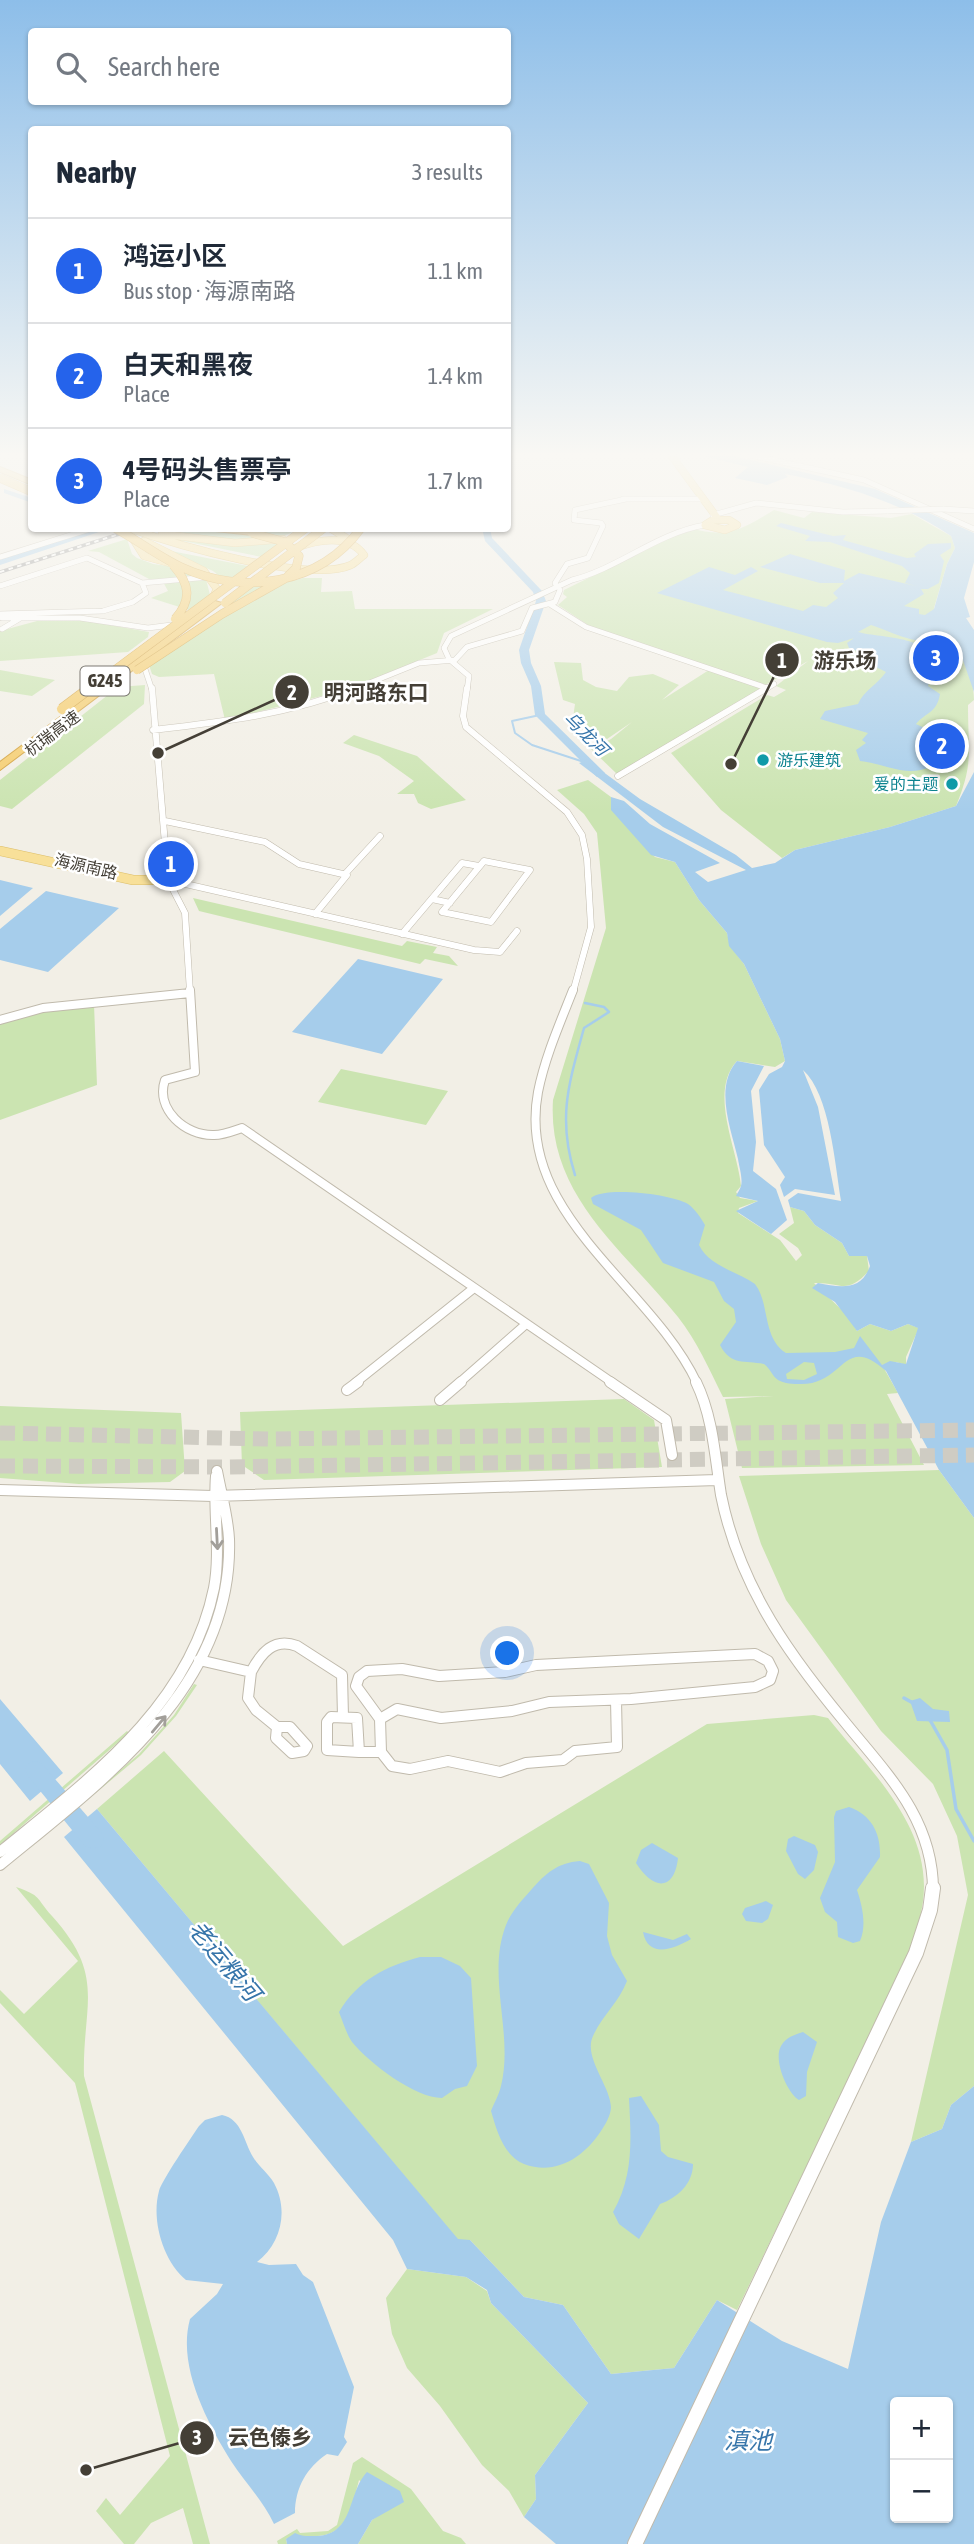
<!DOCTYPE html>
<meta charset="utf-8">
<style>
:root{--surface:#fff;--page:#f6f6f7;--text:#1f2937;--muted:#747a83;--line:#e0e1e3;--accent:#2563eb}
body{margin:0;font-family:"Asap Condensed","Noto Sans SC",sans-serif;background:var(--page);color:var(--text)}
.controls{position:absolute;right:21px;bottom:21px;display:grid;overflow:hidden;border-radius:7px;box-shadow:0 2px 5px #0004}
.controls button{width:63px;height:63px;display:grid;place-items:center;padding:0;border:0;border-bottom:2px solid var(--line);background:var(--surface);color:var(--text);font:35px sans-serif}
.you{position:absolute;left:508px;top:1654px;width:24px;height:24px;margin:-18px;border:5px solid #fff;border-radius:50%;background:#1a73e8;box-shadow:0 0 0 10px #1a73e833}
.badge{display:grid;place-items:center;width:46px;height:46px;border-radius:50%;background:var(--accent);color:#fff;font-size:23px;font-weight:700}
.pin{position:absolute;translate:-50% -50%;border:4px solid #fff;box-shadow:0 2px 7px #0006}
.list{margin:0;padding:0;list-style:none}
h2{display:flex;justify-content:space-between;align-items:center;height:91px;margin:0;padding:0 28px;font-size:30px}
h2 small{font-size:23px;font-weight:400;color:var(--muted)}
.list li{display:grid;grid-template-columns:46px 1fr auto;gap:21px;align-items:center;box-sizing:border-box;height:105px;padding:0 28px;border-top:2px solid var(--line)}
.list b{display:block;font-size:26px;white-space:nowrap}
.list p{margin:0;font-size:23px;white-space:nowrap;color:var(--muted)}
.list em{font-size:23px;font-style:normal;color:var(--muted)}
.icon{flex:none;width:38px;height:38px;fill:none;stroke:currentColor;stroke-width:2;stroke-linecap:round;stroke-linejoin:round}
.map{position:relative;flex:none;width:974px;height:2544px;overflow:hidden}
.search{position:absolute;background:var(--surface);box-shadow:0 2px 5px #0004;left:28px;top:28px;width:483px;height:77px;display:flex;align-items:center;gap:18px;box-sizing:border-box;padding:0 24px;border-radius:7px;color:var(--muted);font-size:26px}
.panel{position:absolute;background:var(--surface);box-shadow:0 2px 5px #0004;left:28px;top:126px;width:483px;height:406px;border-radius:7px}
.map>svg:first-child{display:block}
.green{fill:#cbe4b1}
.water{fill:#a6cdeb;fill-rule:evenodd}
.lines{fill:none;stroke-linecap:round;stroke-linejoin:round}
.stream-far2{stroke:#a6cdeb;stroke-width:2}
.stream-far1{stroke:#a6cdeb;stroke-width:2.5}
.stream{stroke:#a6cdeb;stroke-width:3.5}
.river{fill:#a6cdeb;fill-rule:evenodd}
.major-tunnel{stroke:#cfccc3;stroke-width:15;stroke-dasharray:15 8;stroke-linecap:butt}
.minor-far4-casing{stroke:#c0baac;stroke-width:6}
.minor-far3-casing{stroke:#c0baac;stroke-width:7}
.minor-far2-casing{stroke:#c0baac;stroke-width:10}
.minor-far1-casing{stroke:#c0baac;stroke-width:12}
.minor-casing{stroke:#c0baac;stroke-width:16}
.major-far1-casing{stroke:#dcbe6a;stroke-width:8}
.major-casing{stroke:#dcbe6a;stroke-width:10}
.highway-casing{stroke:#d3a23f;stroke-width:2}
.minor-far4{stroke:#fff;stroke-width:5}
.minor-far3{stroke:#fff;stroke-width:6}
.minor-far2{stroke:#fff;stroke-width:8}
.minor-far1{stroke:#fff;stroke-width:10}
.minor{stroke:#fff;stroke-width:14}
.major-far1{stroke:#f8e099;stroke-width:7}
.major{stroke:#f8e099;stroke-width:9}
.highway{fill:#f5cd6e;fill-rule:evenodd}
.rail-casing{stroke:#959595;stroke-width:3.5}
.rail{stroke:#fff;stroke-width:2;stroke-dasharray:4.5;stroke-linecap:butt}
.minor-bridge-casing{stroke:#c0baac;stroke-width:6;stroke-linecap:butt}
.highway-bridge-far1-casing{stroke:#d3a23f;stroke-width:9;stroke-linecap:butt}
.highway-bridge-casing{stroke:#d3a23f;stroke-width:11;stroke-linecap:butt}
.minor-bridge{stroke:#fff;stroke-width:5}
.highway-bridge-far1{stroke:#f5cd6e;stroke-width:8}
.highway-bridge{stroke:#f5cd6e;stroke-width:10}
.oneway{stroke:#a29f9a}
.culture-dot{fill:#0f9aa8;stroke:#fff;stroke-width:2.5}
.labels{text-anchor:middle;stroke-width:5;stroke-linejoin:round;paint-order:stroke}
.far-street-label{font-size:16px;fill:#443f36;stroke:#fff}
.far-culture-label{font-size:16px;fill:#0d838f;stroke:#fff;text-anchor:start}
.shield{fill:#fff;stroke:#7c7972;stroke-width:2}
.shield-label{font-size:18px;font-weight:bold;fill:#443f36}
.far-water-label{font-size:18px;font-style:italic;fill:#3675aa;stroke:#fff}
.near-water-label{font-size:24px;font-style:italic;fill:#3675aa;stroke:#fff}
.leader{fill:none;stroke:#443f36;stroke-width:2.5}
.callout-dot{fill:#443f36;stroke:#fff;stroke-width:2.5}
.mark-label{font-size:21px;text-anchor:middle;font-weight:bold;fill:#fff}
.callout-label{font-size:21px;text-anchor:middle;font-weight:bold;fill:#443f36;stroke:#fff;stroke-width:5;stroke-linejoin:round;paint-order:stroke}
</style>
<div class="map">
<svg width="974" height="2544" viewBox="0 0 974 2544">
<rect width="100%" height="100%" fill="#f2efe6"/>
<path class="green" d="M774,510L804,518L812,512L891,518L912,514L951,536L955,548L947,564L934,608C952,636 974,667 974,700L968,705C968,751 974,763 956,806L890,827L795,850L782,858L721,810L671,753L767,695L774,697L786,690L776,686L808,661L765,685L591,627L558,605L567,597L563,594L564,590L690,528C728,539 742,529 774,510Z
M185,528L298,529C265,550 216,537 179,532Z
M168,538L242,545L282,543L262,557Z
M127,539L132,554L137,558L153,564L183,568L206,579L210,595L189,610L151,598L168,591L162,580L149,579L99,552L88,551Z
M166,550L248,566L227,582L213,571Z
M266,577L288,582L303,578H322L321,592L352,591L355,609H493L444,633L437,653L346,690L225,720L214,674L159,677L152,674L149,665Z
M81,620L149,632L148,637L128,652L0,661V631L37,621Z
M554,662L581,663L583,680L596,687L617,691L629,677L653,674L679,685L662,700L709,670L763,688L617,774L591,749L611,739L632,722L607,739L573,718L575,704L563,700Z
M0,670L55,680L32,696L0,691Z
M145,685L144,704L12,809L0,806V780L118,687Z
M354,735L417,756L466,800L431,809L418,803L414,794H397L414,781L379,756L343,743Z
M588,780L611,797L612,810L655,857L675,862L699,900L727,933L730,946L744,964L780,1039L785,1061L775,1067L737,1061C708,1092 738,1150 741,1186L736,1192L740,1198L758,1201L739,1208L738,1213L780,1240L796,1261L802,1255L798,1248L779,1234L794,1223L790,1207L804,1211L815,1225L842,1243L849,1256H867L869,1271C845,1296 842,1282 814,1283L849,1317L857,1331L870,1324L891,1331L908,1324L919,1328L906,1357V1365L896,1362L882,1365L898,1393L887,1394L924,1465L742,1468L725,1399L774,1396L723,1397C709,1369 697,1341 678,1317C623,1249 547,1195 553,1100L606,928L597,833L584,814L557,790Z
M193,898L402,946L407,941L437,947L433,953L449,956L458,966L425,959L420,964L199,911Z
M94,1004L97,1085L0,1120V1021L22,1014Z
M341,1069L448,1091L426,1125L318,1102Z
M624,1399L654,1420L662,1467L264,1480L242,1465L240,1412Z
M0,1406L181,1413L185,1471L170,1482L79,1484L0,1478Z
M939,1470L974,1518V2086L951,2105L942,2129L911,2142L968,1895L957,1836L933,1784L881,1731L786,1600L761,1544L739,1476Z
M194,1684L197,1685L176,1716L141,1755L29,1849L139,1754L174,1715Z
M814,1715L828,1718C867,1767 924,1819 924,1886C924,1908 917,1929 911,1950L737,2310L717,2300L674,2368L611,2374L563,2305L524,2297L470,2240H458L97,1809L164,1751L343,1946L707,1724Z
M127,1731L129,1733L0,1845V1841Z
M16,1887C42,1896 35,1897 52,1916C107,1977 82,2005 84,2076L210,2544H193L183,2508L151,2523L134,2544H124L96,2511L106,2498L120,2515L170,2456L75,2083L0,2003V1990L24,2014L78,1961Z
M407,2269L466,2277L487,2291L491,2303L588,2403L535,2475L536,2499L524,2517L509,2491L482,2465L440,2406L407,2368L392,2334L386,2298Z
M362,2457L411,2489L443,2531L461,2538L466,2544H358L372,2520L389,2508L359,2480C354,2499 349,2530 325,2535C312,2538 299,2535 286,2539L287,2544H278L277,2541L297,2529L300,2533L328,2531L337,2525L353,2463Z"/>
<path class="water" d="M699,455H730L875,489L974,533V562L964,598L970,617L966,618L974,630V692L958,646H943L940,642C914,644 894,633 871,625L858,632C883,639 935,634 938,672L931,675L928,686L940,694C937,713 926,712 916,724L941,736L923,748L934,761L930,767C906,778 883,763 860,761L856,750L866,743L862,740L868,733L820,719L825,711L858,704C864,690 877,685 886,672L864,661L862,653L849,648L847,643L854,638L838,643L827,642L657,593L709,567L735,575L751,567L758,571L723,590L803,611L813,605L826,607L838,598L833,593L844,583H820L760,567L790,554L845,570L844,581L859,573L916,586L905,583L910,573L902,566L830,542L805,541L810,536L776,526L781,523L833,536L846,535L843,540L907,558L916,557L914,554L928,544L951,543V548L940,555L944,561L939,583L928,589H921L924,594L904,606L919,609V614L925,615L934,609L947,564L955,548L951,536C903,503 844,485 785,474L788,477L767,485L735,478L748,467Z
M587,760L640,799L736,855L752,868L775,863L795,850L890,827L956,806L974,772V1518L939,1470L886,1371C843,1332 845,1385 800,1384C793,1384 785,1384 778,1380C772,1376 770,1368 764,1364C744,1360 731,1366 720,1345L736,1322L734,1309L724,1301L714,1282L663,1263L641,1230L593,1204L591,1198C604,1186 672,1194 688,1204C695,1209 701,1218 705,1225L699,1245C709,1266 736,1271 755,1284C770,1303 762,1338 786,1353L835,1352L854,1348L860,1336L882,1365L890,1361L906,1364L918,1328L908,1324L891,1331L870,1324L857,1331L835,1302L812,1288L818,1283C839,1287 861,1292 870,1266L867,1256H849L842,1243L815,1225L804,1211L790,1207L788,1200L798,1193L841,1201C835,1165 830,1094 803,1070L818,1107L835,1195L795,1189L784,1197L780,1185L785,1177L764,1145L759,1090L769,1074L782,1067L785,1061L780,1039L744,964L729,946L727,933L699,900L675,862L651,855L611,810V797L624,801L650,824L720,863L695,872L708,882L746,870L663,827L579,763ZM804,1362L814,1363L817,1374L804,1380L787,1379L786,1374Z
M0,880L33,888L0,916Z
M46,891L119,908L48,972L0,960V929Z
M358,959L443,979L382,1054L292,1032Z
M737,1061L764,1066L751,1091L756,1142L753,1171L776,1189L787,1220L771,1234L736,1211L758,1201L736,1196C737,1193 740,1190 741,1186C743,1179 739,1166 738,1159C731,1129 714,1087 737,1061Z
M920,1698L933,1709L949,1711L950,1722L917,1721L910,1701Z
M0,1699L63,1773L30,1801L0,1764Z
M849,1807C872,1815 881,1834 880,1857L857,1890C862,1905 867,1925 860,1941L853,1943L838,1937L837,1922L825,1912L820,1898L835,1862L834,1817L836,1811Z
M97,1809L458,2239L470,2240L524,2297L563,2305L611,2374L674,2368L717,2300L782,2341L848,2369L881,2222L911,2142L942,2129L951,2105L974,2086V2544H556L524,2517L536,2499L535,2475L588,2403L491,2303L487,2290L466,2277L407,2269L393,2240L64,1837ZM895,2402H948V2518H895Z
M794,1836L815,1845L818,1852L814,1870L805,1879L798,1874L786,1851L788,1839Z
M652,1843L678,1858C674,1893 652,1889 636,1863L641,1850Z
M580,1861L589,1864L609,1903L607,1936L612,1955L627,1981C619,2002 602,2016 593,2036C583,2057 610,2085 611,2107C611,2115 605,2125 601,2131C584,2157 556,2176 524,2164C503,2155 497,2131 491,2111C494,2103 499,2095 501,2086C514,2033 486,1976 506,1925C511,1912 522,1900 531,1890C546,1873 557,1863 580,1861Z
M766,1901L773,1905L768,1919L762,1923L746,1921L742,1914L745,1908Z
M643,1932L673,1940L687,1934L691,1939C674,1949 648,1959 643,1932Z
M420,1957H441L460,1966L471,1978L477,2066L467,2086L455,2089L442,2098C415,2098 369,2063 352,2042C346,2033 343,2022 339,2012C358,1980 386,1966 420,1957Z
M803,2032L817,2042L807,2072L806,2096L799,2100C787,2093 773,2059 781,2046C786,2037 794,2035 803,2032Z
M641,2096L659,2125L661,2151L668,2157L693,2164C693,2184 677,2198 660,2204L639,2239L619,2224L613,2212C634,2175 631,2139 629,2098Z
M222,2115C242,2119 244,2142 253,2157C259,2167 268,2173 274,2183C289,2211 281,2244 257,2262L269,2265L296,2264L303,2275L313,2282L354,2387L344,2437L347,2442L338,2456L327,2454C307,2467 295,2488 295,2513L274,2524C263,2500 245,2483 231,2461C207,2422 177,2366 190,2319L217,2294L223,2284L186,2280C163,2261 151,2220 159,2191C162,2180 191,2138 199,2126L205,2120Z
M367,2472L400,2491L404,2502L372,2520L358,2544H287L286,2539L295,2533C302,2537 309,2536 317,2536C355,2534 347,2493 367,2472Z"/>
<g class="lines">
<path class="stream-far2" d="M540,715L512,721L515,733L532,745L584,762"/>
<path class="stream-far1" d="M575,1175C557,1118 569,1083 584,1028L609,1012L604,1007L585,1003"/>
<path class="stream" d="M904,1698L913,1703
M930,1720L947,1750L956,1809L974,1841"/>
<path class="river" d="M4,489L32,498V503L4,493Z
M90,528H98L99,532L0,565V559L90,531Z
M482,528H490L492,538L542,591L546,601L529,650L531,663L541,686L545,714L605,773V777H597L535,715L531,686L521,663L519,650L536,601L533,592L485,541Z
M35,1761L42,1764L101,1832L104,1839L101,1846L93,1849L85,1846L28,1776L25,1770L28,1764Z"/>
<path class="major-tunnel" d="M0,1433L268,1439L974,1430
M0,1466L228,1467L974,1455"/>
<g class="minor-far4-casing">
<path id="minor-far4" d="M750,455L864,480L974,529
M623,499H701
M943,509L974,511
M713,515L756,503L843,512L888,511
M0,557L93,528
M142,583L209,577
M0,586L87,558L142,583L146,593L133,602L103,611L0,614
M557,587L555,583L567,564L588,558L603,526L601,523L574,520L575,510L626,499
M551,605L586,627L767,688
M2,618H80L148,628L179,624
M2,629L19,619
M135,667L145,669L152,690
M352,690L419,663L455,660L467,647L522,631L532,608L555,602L560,590
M467,690L469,676L449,659L444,648L451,636L572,580C619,568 657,533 705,525
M764,690L774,684"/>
</g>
<g class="minor-far3-casing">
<path id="minor-far3" d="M152,688L168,880L185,913L190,992
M467,688L463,716L466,727L567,812L582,835L587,859L591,927L573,992
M153,730C223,722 290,714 356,688
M618,776L767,688
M165,821L265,842L299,864L347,875L315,914
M484,861L530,870L491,922L442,912Z
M345,874L380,836
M168,880L474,950L500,952L517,931
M432,899L450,903
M402,934L462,863L479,866"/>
</g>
<g class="minor-far2-casing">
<path id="minor-far2" d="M190,990L195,1072L165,1080C155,1109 185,1136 214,1135C224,1135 233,1131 242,1128L613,1383
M573,990C560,1023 545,1057 538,1092C515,1215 651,1285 697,1383
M0,1020L43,1008L190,993
M355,1383L474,1288
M459,1383L525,1325"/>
</g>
<g class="minor-far1-casing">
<path id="minor-far1" d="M610,1382L666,1420L672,1455
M696,1382C713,1417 715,1457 721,1495C729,1535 744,1573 764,1609C786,1649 815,1686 844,1721C886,1773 933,1818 933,1890
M347,1390L358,1382
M440,1400L461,1382
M0,1490L213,1496L717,1480
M755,1654L768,1661L773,1671L770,1680L755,1687L631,1699L549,1702L512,1711L441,1718L397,1709L380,1719L356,1686L359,1677L367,1671L402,1669L439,1676L505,1672L536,1665Z
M199,1660L251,1672L248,1698L256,1710L277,1727
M251,1672C261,1653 274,1637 297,1646L342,1675L343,1717
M331,1717L357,1718L359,1752L327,1750V1722Z
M380,1719L381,1752
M277,1727H290L307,1746L304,1751L292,1753L276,1738Z
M359,1752H381L392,1766L410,1769L448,1761L500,1772L526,1763L563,1760L575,1751L617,1747L616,1700
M0,1852C88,1780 190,1707 214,1588C221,1551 213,1513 216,1476
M0,1865C102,1781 234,1687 229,1539C228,1517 221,1493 217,1471"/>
</g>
<g class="minor-casing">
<path id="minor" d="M635,2544L916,1953L930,1910L933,1888"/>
</g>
<g class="major-far1-casing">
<path id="major-far1" d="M671,455L718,519
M713,520H729L737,525L725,530L705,525Z
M129,528C173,544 308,584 351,565C355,563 360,558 364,555C348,533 317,540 295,548
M330,528L348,539
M130,534L144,556L181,566
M162,534L235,543L283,539
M144,541L204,571L217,589L211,602"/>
</g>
<g class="major-casing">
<path id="major" d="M0,851L133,880H168"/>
</g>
<g class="highway-casing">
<path id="highway" d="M508,455H514L508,458Z
M0,467L32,480V485L0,472Z
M188,528H225L256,533L252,535Z
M215,601L222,603L0,770V762Z"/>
</g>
<use href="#minor-far4" class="minor-far4"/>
<use href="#minor-far3" class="minor-far3"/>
<use href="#minor-far2" class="minor-far2"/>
<use href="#minor-far1" class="minor-far1"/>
<use href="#minor" class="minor"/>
<use href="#major-far1" class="major-far1"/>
<use href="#major" class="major"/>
<use href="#highway" class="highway"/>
<g class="rail-casing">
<path id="rail" d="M0,572L138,528"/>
</g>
<use href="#rail" class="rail"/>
<g class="minor-bridge-casing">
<path id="minor-bridge" d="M888,511L943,509"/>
</g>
<g class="highway-bridge-far1-casing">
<path id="highway-bridge-far1" d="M0,478L32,492
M115,528C137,540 158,556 181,567C243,596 320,585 361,528
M173,565C190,584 192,600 175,619
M225,603L324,528
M137,670L222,614L286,578L296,568L299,556L285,542L252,533
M88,690L306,528"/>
</g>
<g class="highway-bridge-casing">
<path id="highway-bridge" d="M62,709L90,688"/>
</g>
<use href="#minor-bridge" class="minor-bridge"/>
<use href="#highway-bridge-far1" class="highway-bridge-far1"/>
<use href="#highway-bridge" class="highway-bridge"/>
</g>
<defs><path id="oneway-shaft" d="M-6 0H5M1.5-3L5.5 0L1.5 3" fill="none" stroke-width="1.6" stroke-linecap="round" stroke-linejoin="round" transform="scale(1.75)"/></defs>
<g class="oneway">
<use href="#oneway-shaft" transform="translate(217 1539) rotate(87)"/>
<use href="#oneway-shaft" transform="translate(159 1724) rotate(-50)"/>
</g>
<linearGradient id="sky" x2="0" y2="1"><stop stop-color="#8dbee9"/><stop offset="0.56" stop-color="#f9f8f4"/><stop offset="1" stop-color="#f9f8f4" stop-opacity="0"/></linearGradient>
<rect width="974" height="812" fill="url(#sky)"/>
<g class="culture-dot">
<circle cx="763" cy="760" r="7"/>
<circle cx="952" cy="784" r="7"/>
</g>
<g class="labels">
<g class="far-street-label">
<text transform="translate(52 733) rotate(-37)" y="6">杭瑞高速</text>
<text transform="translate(86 866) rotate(13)" y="6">海源南路</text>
</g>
<g class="far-culture-label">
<text x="777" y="766">游乐建筑</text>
<text x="938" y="790" text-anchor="end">爱的主题</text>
</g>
<rect class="shield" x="80.5" y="666.5" width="49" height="29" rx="5"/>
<g class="shield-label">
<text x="105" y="687">G245</text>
</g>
<g class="far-water-label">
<text transform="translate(586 734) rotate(45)" y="6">乌龙河</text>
</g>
<g class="near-water-label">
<text transform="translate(224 1961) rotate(50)" y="8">老运粮河</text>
<text x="748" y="2449">滇池</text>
</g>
</g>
<path class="leader" d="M731 764L782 660M158 753L292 692M86 2470L197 2438"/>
<g class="callout-dot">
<circle cx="731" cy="764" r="7"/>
<circle cx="158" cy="753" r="7"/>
<circle cx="86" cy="2470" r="7"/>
<circle cx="782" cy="660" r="18"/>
<circle cx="292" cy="692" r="18"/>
<circle cx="197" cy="2438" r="18"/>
</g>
<g class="mark-label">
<text x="782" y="668">1</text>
<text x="292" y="700">2</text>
<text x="197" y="2445">3</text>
</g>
<g class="callout-label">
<text x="845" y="668">游乐场</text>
<text x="376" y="700">明河路东口</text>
<text x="270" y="2445">云色傣乡</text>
</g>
</svg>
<div class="controls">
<button>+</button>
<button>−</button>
</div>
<div class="you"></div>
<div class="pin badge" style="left:171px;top:864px">1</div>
<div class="pin badge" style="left:942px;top:746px">2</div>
<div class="pin badge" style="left:936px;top:658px">3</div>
<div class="search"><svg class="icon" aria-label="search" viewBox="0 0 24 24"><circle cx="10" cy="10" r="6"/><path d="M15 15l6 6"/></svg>Search here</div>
<section class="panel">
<h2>Nearby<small>3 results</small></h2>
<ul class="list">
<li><span class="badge">1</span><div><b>鸿运小区</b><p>Bus stop · 海源南路</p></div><em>1.1 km</em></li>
<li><span class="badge">2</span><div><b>白天和黑夜</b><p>Place</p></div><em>1.4 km</em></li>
<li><span class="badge">3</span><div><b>4号码头售票亭</b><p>Place</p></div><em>1.7 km</em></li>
</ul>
</section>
</div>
